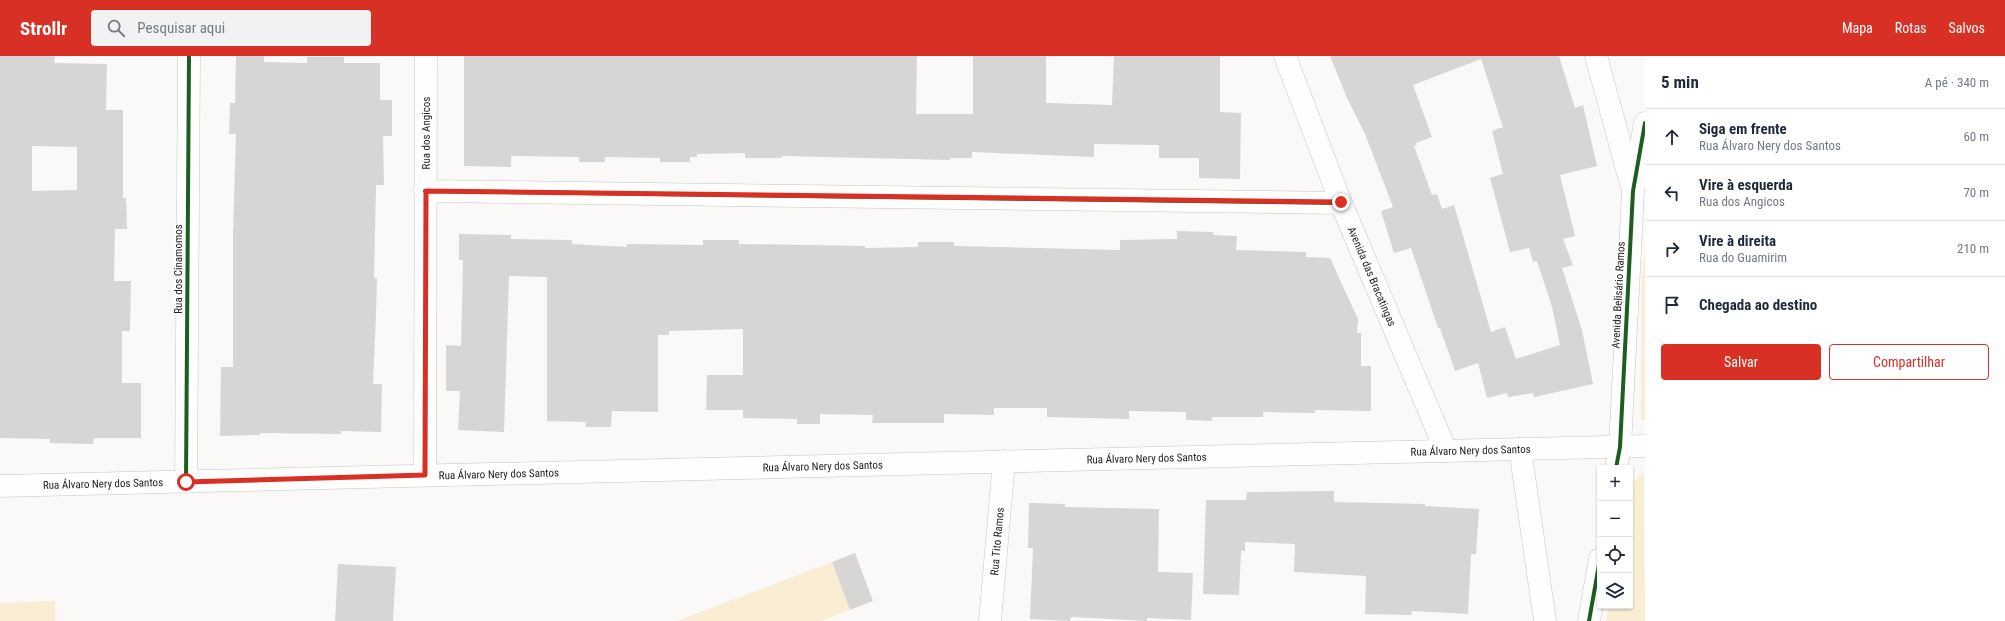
<!DOCTYPE html>
<html lang="pt">
<meta charset="utf-8">
<style>
:root{--surface:#fff;--page:#f2f2f3;--text:#1f2937;--muted:#747a83;--line:#e0e1e3;--accent:#d93025}
body{margin:0;font-family:"Roboto Condensed",sans-serif;background:var(--page);color:var(--text)}
.controls{position:absolute;right:12px;bottom:12px;display:grid;overflow:hidden;border-radius:4px;box-shadow:0 1px 3px #0004}
.controls button{width:36px;height:36px;display:grid;place-items:center;padding:0;border:0;border-bottom:1px solid var(--line);background:var(--surface);color:var(--text);font:20px sans-serif}
.stop{position:absolute;width:12px;height:12px;margin:-9px;border:3px solid #d93025;border-radius:50%;background:#fff}
.stop.end{background:#d93025;border-color:#fff;box-shadow:0 1px 4px #0008}
.list{margin:0;padding:0;list-style:none}
h2{display:flex;justify-content:space-between;align-items:center;height:52px;margin:0;padding:0 16px;font-size:17px}
h2 small{font-size:13px;font-weight:400;color:var(--muted)}
.list li{display:grid;grid-template-columns:26px 1fr auto;gap:12px;align-items:center;box-sizing:border-box;height:56px;padding:0 16px;border-top:1px solid var(--line)}
.list b{display:block;font-size:15px;white-space:nowrap}
.list p{margin:0;font-size:13px;white-space:nowrap;color:var(--muted)}
.list em{font-size:13px;font-style:normal;color:var(--muted)}
.actions{display:flex;gap:8px;padding:12px 16px}
.actions a{flex:1;padding:9px 0;border:1px solid var(--accent);border-radius:4px;text-align:center;font-size:14px;color:var(--accent)}
.actions .main{background:var(--accent);color:#fff}
.icon{flex:none;width:22px;height:22px;fill:none;stroke:currentColor;stroke-width:2;stroke-linecap:round;stroke-linejoin:round}
.map{position:relative;flex:none;width:1645px;height:565px;overflow:hidden}
header{display:flex;align-items:center;gap:24px;box-sizing:border-box;height:56px;padding:0 20px;background:var(--accent);color:#fff}
header strong{font-size:19px}
nav{display:flex;gap:22px;margin-inline-start:auto;font-size:14px}
.search{width:280px;height:36px;background:var(--page);display:flex;align-items:center;gap:10px;box-sizing:border-box;padding:0 14px;border-radius:4px;color:var(--muted);font-size:15px}
main{display:flex}
aside{flex:1;background:var(--surface)}
.map>svg:first-child{display:block}
.green{fill:#f9edd4}
.building{fill:#d7d6d5;fill-rule:evenodd}
.lines{fill:none;stroke-linecap:round;stroke-linejoin:round}
.minor-casing{stroke:#c6c6c4;stroke-width:23}
.major-casing{stroke:#c6c6c4;stroke-width:23}
.minor{stroke:#fefefe;stroke-width:22}
.major{stroke:#fefefe;stroke-width:22}
.cycleway-casing{stroke:#fff;stroke-width:6}
.cycleway{stroke:#1b5e20;stroke-width:4}
.route{stroke:#d93025;stroke-width:5}
.labels{text-anchor:middle;stroke-width:3.5;stroke-linejoin:round;paint-order:stroke}
.street-label{font-size:11px;fill:#242322;stroke:#fff}
</style>
<header>
<strong>Strollr</strong>
<div class="search"><svg class="icon" aria-label="search" viewBox="0 0 24 24"><circle cx="10" cy="10" r="6"/><path d="M15 15l6 6"/></svg>Pesquisar aqui</div>
<nav><a>Mapa</a><a>Rotas</a><a>Salvos</a></nav>
</header>
<main>
<div class="map">
<svg width="1645" height="565" viewBox="0 0 1645 565">
<rect width="100%" height="100%" fill="#faf9f7"/>
<path class="green" d="M1645,193V364H1641L1642,222Z
M1644,417L1645,565H1606L1609,550H1630V432L1631,428Z
M832,506L850,554L821,565H677Z
M55,545V565H0V547Z"/>
<path class="building" d="M0,0H55L54,7L107,8L106,54H123V142H126L127,173H115L114,225H131L130,275H122V327H141V382H94L93,388L50,387V383L0,382ZM32,90L77,91V134L32,135Z
M236,0H264V6L307,7V1H344V7H380V44H392V80H383L384,129H376L374,222H377L376,259L373,328H382L381,376L341,375V378L260,377V379L220,380L221,311H233V175L236,78H229L230,47H235Z
M464,0H917L916,58H973V0H1046V47L1112,49L1114,0H1220V56L1241,57L1240,123L1199,122V102H1159V89L1094,88V101L972,96V102H950V104L782,100V102H745V97L697,98V101H690V106H660V102L605,101V106H579V101L511,100V111L464,110Z
M1330,0H1559L1575,52L1583,49L1597,110L1560,119L1575,180L1563,183L1573,209L1562,212L1582,274L1593,328L1534,341L1533,337L1508,341L1507,337L1487,342L1478,307L1455,315L1440,272H1438L1411,192L1394,197L1381,155L1393,151L1365,78L1347,42ZM1481,3L1503,71L1492,75L1503,118L1490,122L1510,196L1529,192L1533,206L1537,205L1552,251L1560,289L1516,303L1505,271L1491,276L1454,149L1442,153L1437,138L1432,139L1414,90L1417,89L1416,87L1432,81L1413,29Z
M1177,175L1213,176V179L1237,180L1236,194L1306,196V201L1330,202L1358,263L1357,277H1361V310H1371V355L1315,354V357L1263,356V361H1212V365L1186,364V356L1129,355V363L1047,361V352H994V359L944,358V367H872L873,359L820,358V368H797V363L743,362V354H706L707,319H743V273L669,275V279H658V356L612,355L611,371H586V366L547,365V221L509,220L504,376L458,374L460,335H446V289L461,290L463,204H459V178L511,179V183L572,184V188L627,191V188L703,189V184H739V188L865,190V192L918,191V186H954V190L1120,194V184L1177,183Z
M1334,435V446L1425,448V450L1479,453L1476,498H1471L1468,558L1412,555L1411,559L1365,558L1366,520L1294,516L1295,488L1245,486V495H1241L1239,539L1203,538L1206,444H1246L1247,436Z
M1029,447L1065,448V451L1159,453L1158,516L1193,517L1191,564L1147,562V565L1071,561L1070,565L1030,563L1033,492H1028Z
M855,497L873,545L850,554L832,506Z
M338,508L396,511L393,565H335Z"/>
<g class="lines">
<g class="minor-casing">
<g id="minor">
<path id="s1" d="M1285,0L1341,147L1446,395"/>
<path d="M1596,0L1631,128"/>
<path d="M425,135L1341,147"/>
<path d="M1620,391L1633,135L1645,67"/>
<path id="s2" d="M425,419L426,0"/>
<path d="M186,426L189,0"/>
<path id="s3" d="M990,565L1004,405"/>
</g>
</g>
<g class="major-casing">
<g id="major">
<path d="M1520,393L1545,565"/>
<path d="M1616,412L1620,391"/>
<path id="s4" d="M0,430L1645,390"/>
<path d="M1589,565L1600,503"/>
</g>
</g>
<use href="#minor" class="minor"/>
<use href="#major" class="major"/>
<g class="cycleway-casing">
<path id="cycleway" d="M425,135L1341,147
M1616,412L1620,391L1633,135L1645,67
M186,426L189,0
M1589,565L1600,503"/>
</g>
<use href="#cycleway" class="cycleway"/>
</g>
<g class="lines">
<path class="route" d="M186,426L425,419L426,135L1341,146"/>
</g>
<g class="labels">
<g class="street-label">
<text dy="4" stroke="none"><textPath href="#s2" startOffset="342">Rua dos Angicos</textPath></text>
<text transform="translate(178 213) rotate(-90)" y="4">Rua dos Cinamomos</text>
<text dy="4" stroke="none"><textPath href="#s1" startOffset="237">Avenida das Bracatingas</textPath></text>
<text transform="translate(1618 239) rotate(-87)" y="4">Avenida Belisário Ramos</text>
<text dy="4" stroke="none"><textPath href="#s4" startOffset="1471">Rua Álvaro Nery dos Santos</textPath></text>
<text dy="4" stroke="none"><textPath href="#s4" startOffset="1147">Rua Álvaro Nery dos Santos</textPath></text>
<text dy="4" stroke="none"><textPath href="#s4" startOffset="823">Rua Álvaro Nery dos Santos</textPath></text>
<text dy="4" stroke="none"><textPath href="#s4" startOffset="499">Rua Álvaro Nery dos Santos</textPath></text>
<text dy="4" stroke="none"><textPath href="#s4" startOffset="103">Rua Álvaro Nery dos Santos</textPath></text>
<text dy="4" stroke="none"><textPath href="#s3" startOffset="80">Rua Tito Ramos</textPath></text>
</g>
</g>
</svg>
<div class="controls">
<button>+</button>
<button>−</button>
<button><svg class="icon" aria-label="locate" viewBox="0 0 24 24"><circle cx="12" cy="12" r="6"/><path d="M12 2v4M12 18v4M2 12h4M18 12h4"/></svg></button>
<button><svg class="icon" aria-label="layers" viewBox="0 0 24 24"><path d="M12 4l9 5-9 5-9-5zM3 14l9 5 9-5"/></svg></button>
</div>
<div class="stop" style="left:186px;top:426px"></div>
<div class="stop end" style="left:1341px;top:146px"></div>
</div>
<aside>
<h2>5 min<small>A pé · 340 m</small></h2>
<ul class="list">
<li><svg class="icon" aria-label="ahead" viewBox="0 0 24 24"><path d="M12 20V5M6 11l6-6 6 6"/></svg><div><b>Siga em frente</b><p>Rua Álvaro Nery dos Santos</p></div><em>60 m</em></li>
<li><svg class="icon" aria-label="left" viewBox="0 0 24 24"><path d="M17 20v-9H6M10 6l-5 5 5 5"/></svg><div><b>Vire à esquerda</b><p>Rua dos Angicos</p></div><em>70 m</em></li>
<li><svg class="icon" aria-label="right" viewBox="0 0 24 24"><path d="M7 20v-9h11M14 6l5 5-5 5"/></svg><div><b>Vire à direita</b><p>Rua do Guamirim</p></div><em>210 m</em></li>
<li><svg class="icon" aria-label="arrive" viewBox="0 0 24 24"><path d="M6 21V4h12l-3 4 3 4H6"/></svg><div><b>Chegada ao destino</b></div></li>
</ul>
<div class="actions"><a class="main">Salvar</a><a>Compartilhar</a></div>
</aside>
</main>
